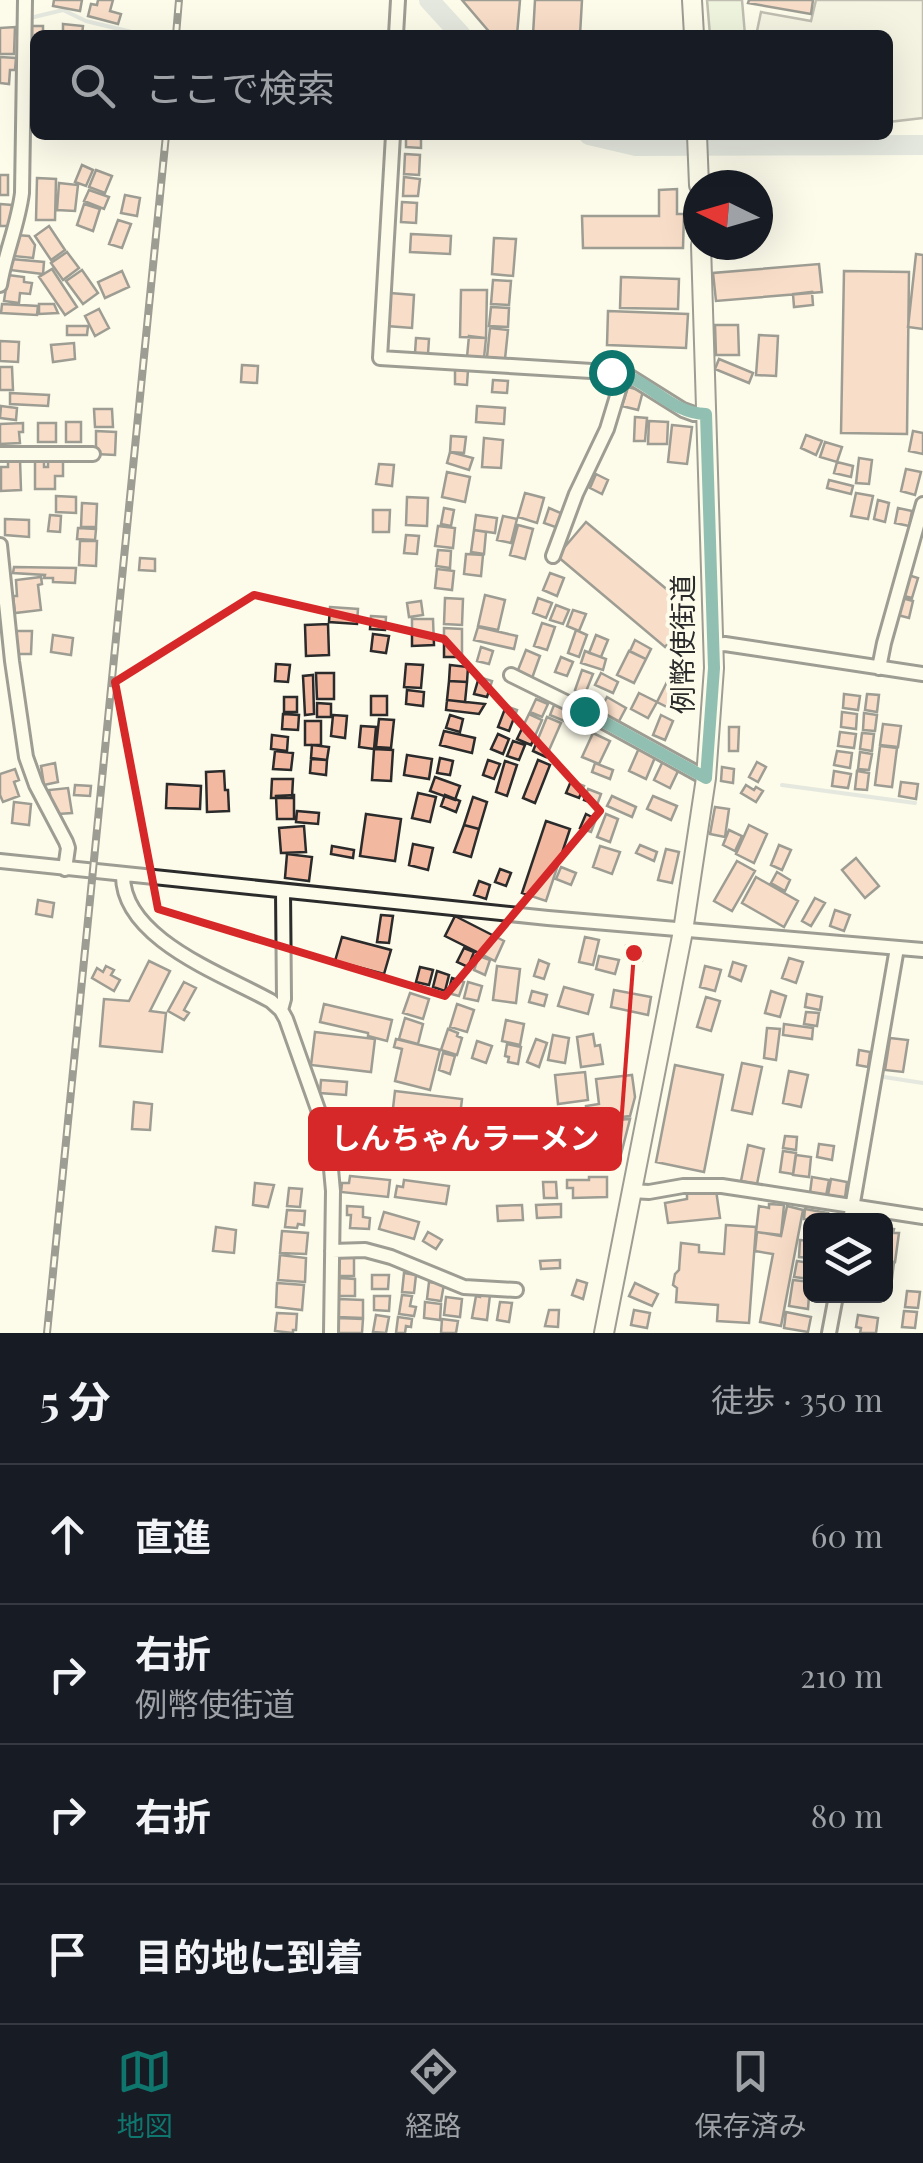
<!DOCTYPE html>
<html lang="ja">
<meta charset="utf-8">
<style>
:root{--surface:#171b24;--page:#242831;--text:#f1f3f6;--muted:#9ea1a6;--line:#363941;--accent:#0f766e}
body{margin:0;font-family:"Playfair Display","Noto Sans JP",serif;background:var(--page);color:var(--text)}
.controls{position:absolute;right:30px;bottom:30px;display:grid;overflow:hidden;border-radius:15px;box-shadow:0 10px 40px #0002}
.controls button{width:90px;height:90px;display:grid;place-items:center;padding:0;border:0;border-bottom:2px solid var(--line);background:var(--surface);color:var(--text);font:50px sans-serif}
.compass{position:absolute;left:683px;top:170px;width:90px;height:90px;border-radius:50%;background:var(--surface);box-shadow:0 10px 40px #0002;rotate:275deg}
.stop{position:absolute;width:30px;height:30px;margin:-22px;border:8px solid #0f766e;border-radius:50%;background:#fff}
.stop.end{background:#0f766e;border-color:#fff;box-shadow:0 2px 10px #0008}
.list{margin:0;padding:0;list-style:none}
h2{display:flex;justify-content:space-between;align-items:center;height:130px;margin:0;padding:0 40px;font-size:42px}
h2 small{font-size:32px;font-weight:400;color:var(--muted)}
.list li{display:grid;grid-template-columns:65px 1fr auto;gap:30px;align-items:center;box-sizing:border-box;height:140px;padding:0 40px;border-top:2px solid var(--line)}
.list b{display:block;font-size:38px;white-space:nowrap}
.list p{margin:0;font-size:32px;white-space:nowrap;color:var(--muted)}
.list em{font-size:32px;font-style:normal;color:var(--muted)}
.icon{flex:none;width:55px;height:55px;fill:none;stroke:currentColor;stroke-width:2;stroke-linecap:round;stroke-linejoin:round}
.map{position:relative;flex:none;width:923px;height:1333px;overflow:hidden}
.search{position:absolute;background:var(--surface);box-shadow:0 10px 40px #0002;left:30px;right:30px;top:30px;height:110px;display:flex;align-items:center;gap:25px;box-sizing:border-box;padding:0 35px;border-radius:15px;color:var(--muted);font-size:38px}
.sheet{height:690px;background:var(--surface)}
nav{display:flex;justify-content:space-around;align-items:center;box-sizing:border-box;height:140px;border-top:2px solid var(--line);background:var(--surface);font-size:28px;color:var(--muted)}
nav a{display:grid;justify-items:center;gap:5px}
nav .on{color:var(--accent)}
.map>svg:first-child{display:block}
.green{fill:#deebd1;stroke:#74746e;stroke-width:2.5}
.parking{fill:#eceadb;stroke:#74746e;stroke-width:2.5}
.lines{fill:none;stroke-linecap:round;stroke-linejoin:round}
.stream{stroke:#c7d0d0;stroke-width:4}
.river{stroke:#c7d0d0;stroke-width:20}
.building{fill:#f2b8a0;stroke:#2b2b2b;stroke-width:2.5}
.minor-casing{stroke:#2b2b2b;stroke-width:18}
.major-casing{stroke:#2b2b2b;stroke-width:22}
.minor{stroke:#fdfbea;stroke-width:12}
.major{stroke:#fdfbea;stroke-width:18}
.rail-casing{stroke:#2b2b2b;stroke-width:8}
.rail{stroke:#fdfbea;stroke-width:4;stroke-dasharray:11;stroke-linecap:butt}
.route{stroke:#0f766e;stroke-width:12}
.marked{fill:none;stroke:#d62828;stroke-width:8;stroke-linejoin:round}
.labels{text-anchor:middle;stroke-width:8;stroke-linejoin:round;paint-order:stroke}
.street-label{font-size:28px;fill:#2b2b2b;stroke:#fdfbea}
.leader{fill:none;stroke:#d62828;stroke-width:4}
.callout-dot{fill:#d62828;stroke:#fdfbea;stroke-width:4}
.callout{fill:#d62828;stroke:#d62828;stroke-width:4}
.callout-label{font-size:30px;text-anchor:middle;font-weight:bold;fill:#fff}
</style>
<div class="map">
<svg width="923" height="1333" viewBox="0 0 923 1333">
<rect width="100%" height="100%" fill="#fdfbea"/>
<path class="green" d="M707,0H742L745,35H710Z"/>
<path class="parking" d="M816,0H923V118L888,122V35H763L757,31L761,12L811,21Z"/>
<g class="lines">
<path class="stream" d="M30,18L63,10L86,21L144,35
M782,785L915,803
M884,1077L923,1083"/>
<path class="river" d="M429,0L461,35
M589,135L636,146L923,145"/>
</g>
<path class="building" d="M54,0H82L80,11L53,6Z
M98,0H113L110,11L121,14L118,24L88,16L91,4L97,5Z
M462,0H520L517,35H492Z
M535,0H582L580,35H533Z
M749,0H813L811,14L748,3Z
M63,24L83,26L82,35H63Z
M29,26H43V35H35V51L28,50Z
M15,27L14,54H0V28Z
M0,57L16,58L15,70H10L9,84L0,83Z
M406,135H421V148L406,147Z
M405,154L420,155L419,175L404,174Z
M82,165L93,170L86,186L75,182Z
M96,170L112,176L105,193L89,187Z
M0,175H8V195H0Z
M404,177L420,179L418,196H403Z
M37,178L56,179L55,220H36Z
M59,183L78,185L75,211L57,210Z
M677,189V214H684L683,248H583L582,216H659V190Z
M89,190L109,197L104,209L84,201Z
M125,195L140,198L137,216L121,213Z
M402,202L417,203L416,223L401,222Z
M0,204L12,205L10,226H0Z
M84,204L100,209L93,231L77,225Z
M118,220L131,224L122,248L109,244Z
M49,226L65,250L51,260L35,236Z
M411,234L451,236L450,254L410,252Z
M16,235L29,236L35,245L33,258L13,256Z
M494,238L516,239L513,276L492,274Z
M67,252L79,268L63,280L51,263Z
M916,254L923,255V329L908,327Z
M11,259L44,262L43,274L10,270Z
M819,264L822,292L716,301L713,273Z
M52,269L77,307L65,315L39,277Z
M82,270L98,293L83,304L66,281Z
M122,271L129,287L105,298L98,282Z
M844,271L909,272L907,434L841,433Z
M8,275L24,277V282L32,283L30,294L20,293L19,303L4,301Z
M621,277L679,279L678,309L620,308Z
M493,280L511,281L509,305L491,304Z
M461,290H487L486,338L460,337Z
M812,292L813,305L794,307L793,294Z
M390,293L414,295L412,328L387,326Z
M2,304L38,306L37,315L1,313Z
M39,304H54L58,313L39,314Z
M491,307L509,308L508,327L489,326Z
M99,309L109,328L95,336L85,316Z
M608,311L688,314L686,348L607,345Z
M715,325H738L739,355H716Z
M67,326H88L87,335H67Z
M490,328L508,330L505,359L487,357Z
M759,335L778,336L776,376L756,375Z
M469,336L486,338L484,358L467,357Z
M416,338L429,339L428,354L415,353Z
M0,341L19,342L18,362L0,361Z
M74,343L75,359L53,362L51,345Z
M719,359L753,373L749,383L715,369Z
M242,365L258,366L257,383L241,382Z
M0,367H12L13,390H0Z
M455,370H468L467,385L455,384Z
M493,380L508,381L507,393L492,392Z
M628,387L643,391L638,410L622,406Z
M10,393L49,395L48,406L10,404Z
M1,406L17,408L16,420L0,418Z
M477,406L505,408L504,424L476,422Z
M94,409H112L113,427H95Z
M635,417L647,418L645,441H634Z
M649,421L668,422L667,444H648Z
M66,422H81V442H66Z
M23,423V432H19L20,443L0,444V424Z
M38,423H56V442H38Z
M672,425L692,427L687,464L668,462Z
M96,431L116,432L115,455L96,454Z
M913,431L923,433V454L909,451Z
M806,435L822,441L816,455L801,448Z
M451,436L466,437L464,453L450,452Z
M484,438L503,440L501,468L482,467Z
M825,442L842,447L837,462L820,457Z
M450,452L473,458L469,470L447,463Z
M859,458L872,460L869,484L856,483Z
M20,459L21,490L1,491V467H8V460Z
M35,461H44V467H48V461H63V476H55V489H35Z
M837,462L853,466L851,477L834,473Z
M379,464L394,465L392,486L376,484Z
M906,469L921,472L915,495L901,491Z
M447,472L470,477L465,502L442,497Z
M596,474L608,480L602,494L590,488Z
M829,480L853,486L851,494L827,488Z
M525,493L544,498L537,523L518,517Z
M856,493L873,496L868,519L851,516Z
M56,496L76,497V513L56,512Z
M407,497L428,498L427,526L406,525Z
M878,500L889,503L885,522L874,519Z
M82,503L97,504L96,527H81Z
M444,508L454,510L451,526L441,524Z
M549,508L563,514L558,528L544,523Z
M898,508L912,511L909,526L895,523Z
M373,510H390L389,532H373Z
M50,515L61,516L60,532L48,531Z
M476,515L497,518L495,533L474,530Z
M503,516L517,519L511,543L497,540Z
M5,519L29,520V537L5,535Z
M586,522L694,612L665,647L557,556Z
M518,525L533,529L525,559L510,555Z
M438,526L455,528L453,548L435,546Z
M78,528L96,529L95,540L77,539Z
M474,530L486,532L484,554L471,552Z
M406,535L419,536L417,554L404,553Z
M80,541H97L96,566L79,565Z
M438,550L451,551L450,568L436,566Z
M466,554L483,555L481,576L464,574Z
M140,558L155,559V571L139,570Z
M14,567L76,568L75,583L53,582V578H44L45,575L13,573Z
M437,569L454,571L452,590L435,588Z
M550,573L564,578L557,596L543,590Z
M905,574L918,578L912,598L900,595Z
M41,577L42,584L38,585L41,610L15,613L13,596H17L16,580Z
M485,595L505,600L498,630L478,626Z
M898,597L913,601L909,618L894,614Z
M445,598L463,599L462,625L444,624Z
M538,598L552,603L546,618L533,613Z
M421,601L423,615L409,617L407,603Z
M556,605L569,610L563,624L550,620Z
M330,607L358,609L357,624L329,622Z
M573,610L586,614L579,631L567,626Z
M371,616L386,617L385,630L370,629Z
M412,619H433L434,645L412,646Z
M542,623L555,627L547,650L534,646Z
M328,624L329,655L306,656L305,625Z
M478,627L517,636L514,649L474,640Z
M444,628L462,629V657H444Z
M576,630L587,635L579,657L568,653Z
M16,631H32L31,654H15Z
M373,634L389,636L386,653L371,651Z
M53,635L73,638L71,655L51,652Z
M596,635L608,640L601,657L589,653Z
M635,640L651,649L646,659L630,651Z
M481,647L493,651L489,664L477,661Z
M526,650L540,656L531,681L516,675Z
M585,651L606,659L603,670L581,663Z
M629,651L646,659L634,683L617,675Z
M561,657L573,662L567,676L555,672Z
M276,664L290,665L288,682L275,681Z
M406,664L423,665L421,688L404,687Z
M450,665L468,667L467,682L449,681Z
M582,670L593,674L585,694L575,690Z
M672,672L688,681L673,710L657,702Z
M316,673H334V699H317Z
M601,673L618,682L613,693L595,685Z
M313,675L314,714L305,715L303,676Z
M479,677L492,681L487,697L474,694Z
M449,681L467,682L465,702L447,700Z
M407,690L424,692L423,706L406,704Z
M639,693L657,702L648,718L631,709Z
M844,694L860,696L858,710L843,708Z
M867,694L879,695L877,712L865,710Z
M371,696H387V715H371Z
M284,697H297V712H284Z
M607,697L626,708L618,723L599,712Z
M536,699L548,704L542,717L530,712Z
M447,700L485,704L479,714L446,710Z
M317,703L331,704V717H317Z
M554,705L569,711L564,721L550,715Z
M506,706L517,710L509,731L498,727Z
M842,712L857,714L856,729L841,727Z
M864,713L877,715L875,731L863,730Z
M283,714L299,715L298,730L282,729Z
M529,714L542,720L531,745L517,739Z
M333,715L347,716L345,738L331,736Z
M450,715L463,719L460,732L446,728Z
M661,715L673,721L665,740L653,735Z
M547,717L561,723L546,757L533,751Z
M379,719L394,720L391,748L376,747Z
M305,721H321V745H305Z
M883,724L901,726L898,747L880,745Z
M361,726L376,727L374,749L359,747Z
M729,727H739L738,751H729Z
M444,731L475,738L472,753L440,745Z
M840,732L856,734L854,748L838,746Z
M593,733L610,741L599,764L582,757Z
M862,733L874,734L872,751L860,749Z
M498,734L509,739L503,754L491,749Z
M272,735L288,737L287,751L271,749Z
M513,741L525,745L519,760L507,756Z
M312,745L329,747L327,760L311,758Z
M880,746L897,748L892,787L875,785Z
M639,748L656,755L646,779L629,771Z
M374,749L393,750L391,781L372,780Z
M275,751L293,753L291,770L273,769Z
M837,751L852,753L850,768L834,765Z
M860,752L872,754L869,770L858,769Z
M407,755L432,759L429,779L404,775Z
M440,758L453,761L450,775L437,773Z
M311,759L327,760L326,775L310,773Z
M488,760L500,764L494,779L483,775Z
M538,760L550,765L535,803L523,798Z
M505,761L517,765L507,796L496,792Z
M663,761L679,769L670,788L654,780Z
M757,762L766,767L758,782L749,777Z
M55,763L58,782L44,785L41,766Z
M595,763L613,770L610,779L592,772Z
M722,767L734,769L733,783L721,781Z
M15,769L19,780L14,782L19,796L3,802L0,795V774Z
M224,771L225,790H228L229,811L207,812L206,772Z
M834,771L851,774L848,788L832,786Z
M857,771L869,773L867,790L855,789Z
M435,777L460,786L455,800L430,791Z
M272,779H293L292,798H271Z
M571,781L584,786L579,798L566,793Z
M901,782L918,784L916,799L899,796Z
M167,784L201,786L200,809L166,808Z
M75,785L91,786L90,796L74,795Z
M746,785L754,790L756,787L763,791L756,802L741,793Z
M68,788L72,813L58,814L52,803L49,790Z
M588,789L601,794L597,805L584,800Z
M418,793L436,797L430,822L412,818Z
M294,795V819H277L276,796Z
M445,795L460,801L456,812L441,806Z
M612,796L636,807L632,817L607,806Z
M653,796L677,806L671,820L647,809Z
M473,797L487,802L479,829L464,825Z
M14,802L31,804L29,825L12,823Z
M715,807L729,809L725,837L710,834Z
M297,811L319,813L318,824L296,822Z
M366,814L401,819L395,861L360,856Z
M586,814L596,819L591,832L580,828Z
M606,814L618,819L610,842L597,837Z
M546,821L570,829L546,901L522,893Z
M464,825L479,829L471,857L454,852Z
M749,825L767,834L754,863L736,854Z
M304,826L306,852L281,853L279,828Z
M729,830L742,836L735,851L723,845Z
M413,844L433,848L428,870L409,865Z
M640,845L657,852L654,861L636,853Z
M779,845L791,850L782,870L771,865Z
M332,846L354,850L353,858L331,854Z
M600,846L620,852L612,874L593,867Z
M666,849L679,852L672,883L658,880Z
M287,854L312,857L309,881L285,878Z
M856,858L879,886L865,898L842,870Z
M737,861L755,871L732,911L714,901Z
M561,867L576,873L571,885L556,879Z
M500,869L511,873L506,886L495,882Z
M777,872L790,880L785,891L771,883Z
M756,877L798,901L784,927L742,903Z
M479,881L490,885L486,899L474,895Z
M815,898L825,903L811,926L802,921Z
M38,900L54,903L52,917L36,914Z
M835,910L850,915L844,931L830,926Z
M381,915L393,916L389,943L377,942Z
M455,916L504,941L495,961L445,936Z
M342,937L391,950L384,974L335,961Z
M585,937L599,940L593,965L579,962Z
M626,946L643,948L642,960L625,958Z
M464,948L474,952L468,967L457,962Z
M479,956L490,960L485,975L474,970Z
M599,956L619,960L615,974L596,969Z
M789,958L803,962L796,983L782,978Z
M539,960L549,964L544,979L534,976Z
M149,961L170,971L150,1011L166,1013L162,1052L100,1046L104,999L129,1001Z
M733,962L746,966L741,981L729,976Z
M106,966L114,970L111,975L120,980L114,991L92,978L97,968L103,972Z
M497,966L520,969L516,1003L493,1000Z
M705,966L721,970L715,991L700,987Z
M420,967L433,970L429,985L416,982Z
M437,971L449,975L445,991L433,987Z
M452,978L464,982L459,996L448,993Z
M184,982L196,988L184,1010L189,1013L184,1020L168,1011Z
M468,982L482,986L478,1001L464,998Z
M564,987L593,995L588,1014L558,1006Z
M614,990L651,997L648,1015L611,1007Z
M532,991L547,995L544,1006L529,1002Z
M771,991L786,996L780,1017L765,1013Z
M410,993L429,999L423,1019L403,1013Z
M807,994L822,997L820,1010L805,1007Z
M706,997L720,1001L711,1031L697,1027Z
M324,1004L392,1020L387,1041L368,1036V1033L320,1022Z
M457,1004L474,1010L467,1032L450,1027Z
M806,1012L819,1013L817,1026L804,1024Z
M405,1018L423,1024L418,1044L399,1039Z
M506,1020L524,1024L520,1045L502,1041Z
M784,1024L813,1028L812,1039L783,1035Z
M767,1028L780,1029L776,1060L764,1058Z
M448,1029L458,1033L457,1036L462,1038L457,1055L441,1050Z
M315,1032L375,1039L371,1072L311,1065Z
M593,1034L595,1046L600,1045L603,1064L581,1067L577,1037Z
M553,1035L569,1038L565,1063L548,1060Z
M890,1038L908,1040L903,1072L885,1070Z
M396,1039L440,1050L430,1090L395,1081L402,1049L394,1047Z
M536,1039L547,1043L539,1067L527,1062Z
M477,1041L492,1046L486,1063L472,1058Z
M507,1044L521,1047L518,1064L508,1062L509,1057L505,1056Z
M859,1050L870,1052L868,1067L857,1065Z
M443,1053L455,1056L450,1074L439,1070Z
M742,1063L762,1067L752,1114L732,1110Z
M675,1065L723,1075L704,1172L656,1162Z
M789,1071L808,1075L801,1107L783,1103Z
M585,1072L588,1100L558,1104L555,1075Z
M632,1075L635,1097L630,1116L587,1121L586,1106L599,1104L596,1079Z
M321,1080L347,1082L346,1095L320,1093Z
M395,1091L462,1099L456,1150L389,1143Z
M134,1102L152,1104L150,1130L132,1129Z
M630,1119L618,1166L602,1167L600,1141L578,1143L577,1123Z
M785,1136L797,1137L796,1150L783,1148Z
M572,1144L573,1168L536,1169L535,1145Z
M819,1144L834,1146L832,1160L817,1157Z
M748,1145L764,1149L757,1184L741,1181Z
M783,1151L796,1153L793,1174L780,1172Z
M796,1155L811,1157L809,1177L793,1175Z
M350,1176L390,1180L388,1197L341,1192L342,1183H349Z
M589,1177H607V1197L573,1198V1188H567V1180H589Z
M812,1177L829,1180L826,1196L810,1193Z
M831,1179L847,1182L845,1198L828,1195Z
M404,1180L449,1186L446,1204L395,1197L397,1186L403,1187Z
M543,1182H556L557,1198H544Z
M255,1183L274,1185L268,1207L253,1205Z
M289,1188L302,1189L300,1207L287,1206Z
M716,1190L720,1218L668,1223L665,1203L687,1199V1191Z
M561,1204V1217L537,1218L536,1205Z
M769,1204L784,1205L781,1235L756,1232L759,1206L769,1208Z
M522,1205L523,1220L498,1221L497,1206Z
M347,1206L363,1207V1217L370,1218L369,1229L350,1228L351,1215H347Z
M787,1206L803,1210L781,1326L760,1322L773,1254L755,1251L757,1232L781,1236Z
M805,1209L828,1213L827,1220L804,1219Z
M287,1210L305,1211L304,1225L298,1224L297,1228L285,1227Z
M384,1212L419,1222L414,1239L379,1229Z
M726,1225L756,1227L749,1323L717,1321L718,1305L676,1302L677,1288L673,1285L675,1274L679,1270L681,1243L699,1245V1252L724,1254Z
M216,1227L236,1230L234,1253L213,1251Z
M886,1228L894,1229L893,1233H899L895,1262L886,1261Z
M282,1231L308,1233L306,1254L280,1253Z
M428,1232L442,1240L436,1249L423,1241Z
M800,1240L810,1241V1258L799,1257Z
M280,1255L306,1258L305,1282L278,1280Z
M338,1256H354V1276H338Z
M560,1260V1268L541,1269L540,1261Z
M797,1261L810,1263V1279L794,1277Z
M886,1261L894,1262L891,1287H886Z
M404,1273L416,1275L414,1293L402,1292Z
M372,1275H389L388,1289H372Z
M339,1278L355,1279V1296H339Z
M577,1280L587,1283L583,1299L572,1295Z
M793,1280L810,1282L808,1309L789,1306Z
M429,1282L444,1284L441,1301L427,1299Z
M277,1283L304,1285L302,1310L276,1307Z
M635,1283L658,1294L652,1306L629,1296Z
M907,1291L920,1292L918,1308L905,1307Z
M480,1293L490,1295L487,1320L472,1318L476,1296L480,1297Z
M402,1295L412,1296L410,1306L416,1307L414,1316L399,1314Z
M374,1296H390L389,1311L374,1310Z
M446,1297L462,1299L460,1317L444,1315Z
M339,1299L363,1300V1318L338,1317Z
M425,1302L441,1304L440,1320L424,1318Z
M500,1302L512,1303L509,1322L497,1320Z
M549,1310H559L558,1327L545,1326Z
M634,1310L650,1313L647,1328L631,1325Z
M904,1311L917,1312L915,1328L902,1327Z
M786,1312L811,1317L808,1332L784,1328Z
M277,1313L297,1314L296,1330H293V1333L275,1331Z
M376,1315L389,1317L386,1333L373,1332Z
M858,1315L878,1318L876,1333H860L861,1328L856,1327Z
M398,1317L412,1319L411,1327L406,1326L405,1333H396Z
M338,1318L363,1319L362,1333H338Z
M442,1319L458,1321L456,1333H441Z"/>
<g class="lines">
<g class="minor-casing">
<path id="minor" d="M396,35L398,0
M393,135L380,358L624,373L683,410L694,414H705
M0,285C5,254 18,225 22,193L25,0
M0,454H93
M0,545L12,661L26,757L36,785L66,842L68,848L65,869
M553,556L576,494L607,429L624,373
M713,645L725,644L923,674
M879,668L884,643L923,504
M511,675L584,711L706,778
M0,861L548,918L923,950
M123,874C121,939 225,975 271,1001L281,1010L286,1019L320,1115L330,1158L333,1191L331,1333
M281,1010L284,999L283,891
M631,1191L649,1192L683,1186H722L923,1217
M850,1220L897,948
M332,1251L365,1250L391,1257L464,1287L516,1290
M829,1333L836,1296"/>
</g>
<g class="major-casing">
<path id="major" d="M692,0L694,35
M697,135L699,185
M604,1333L683,931L706,778L714,668L701,245"/>
</g>
<use href="#minor" class="minor"/>
<use href="#major" class="major"/>
<g class="rail-casing">
<path id="rail" d="M176,35L179,0
M47,1333L166,135"/>
</g>
<use href="#rail" class="rail"/>
</g>
<g class="lines">
<path class="route" d="M584,711L706,778L714,668L706,414C669,414 647,376 611,372"/>
</g>
<path d="M0 0H923V1333H0ZM254,595L444,639L600,811L445,996L158,909L115,682Z" fill="#fdfbea" fill-opacity=".55" fill-rule="evenodd"/>
<path class="marked" d="M254,595L444,639L600,811L445,996L158,909L115,682Z"/>
<g class="labels">
<g class="street-label">
<text transform="translate(683 644) rotate(-90)" y="10">例幣使街道</text>
</g>
</g>
<path class="leader" d="M634 953L620 1139"/>
<circle class="callout-dot" cx="634" cy="953" r="10"/>
<rect class="callout" x="310" y="1109" width="310" height="60" rx="10"/>
<g class="callout-label">
<text x="465" y="1149">しんちゃんラーメン</text>
</g>
</svg>
<div class="controls">
<button><svg class="icon" aria-label="layers" viewBox="0 0 24 24"><path d="M12 4l9 5-9 5-9-5zM3 14l9 5 9-5"/></svg></button>
</div>
<svg class="compass" viewBox="-18 -18 36 36"><path d="M0-13l5 13h-10z" fill="#e53935"/><path d="M0 13l5-13h-10z" fill="#9ea1a6"/></svg>
<div class="stop" style="left:611px;top:372px"></div>
<div class="stop end" style="left:584px;top:711px"></div>
<div class="search"><svg class="icon" aria-label="search" viewBox="0 0 24 24"><circle cx="10" cy="10" r="6"/><path d="M15 15l6 6"/></svg>ここで検索</div>
</div>
<section class="sheet">
<h2>5 分<small>徒歩 · 350 m</small></h2>
<ul class="list">
<li><svg class="icon" aria-label="ahead" viewBox="0 0 24 24"><path d="M12 20V5M6 11l6-6 6 6"/></svg><div><b>直進</b></div><em>60 m</em></li>
<li><svg class="icon" aria-label="right" viewBox="0 0 24 24"><path d="M7 20v-9h11M14 6l5 5-5 5"/></svg><div><b>右折</b><p>例幣使街道</p></div><em>210 m</em></li>
<li><svg class="icon" aria-label="right" viewBox="0 0 24 24"><path d="M7 20v-9h11M14 6l5 5-5 5"/></svg><div><b>右折</b></div><em>80 m</em></li>
<li><svg class="icon" aria-label="arrive" viewBox="0 0 24 24"><path d="M6 21V4h12l-3 4 3 4H6"/></svg><div><b>目的地に到着</b></div></li>
</ul>
</section>
<nav>
<a class="on"><svg class="icon" aria-label="map" viewBox="0 0 24 24"><path d="M3 6l6-2 6 2 6-2v14l-6 2-6-2-6 2zM9 4v14M15 6v14"/></svg>地図</a>
<a><svg class="icon" aria-label="directions" viewBox="0 0 24 24"><path d="M12 3l9 9-9 9-9-9zM9 14v-3h6M13 9l2 2-2 2"/></svg>経路</a>
<a><svg class="icon" aria-label="saved" viewBox="0 0 24 24"><path d="M7 4h10v16l-5-4-5 4z"/></svg>保存済み</a>
</nav>
